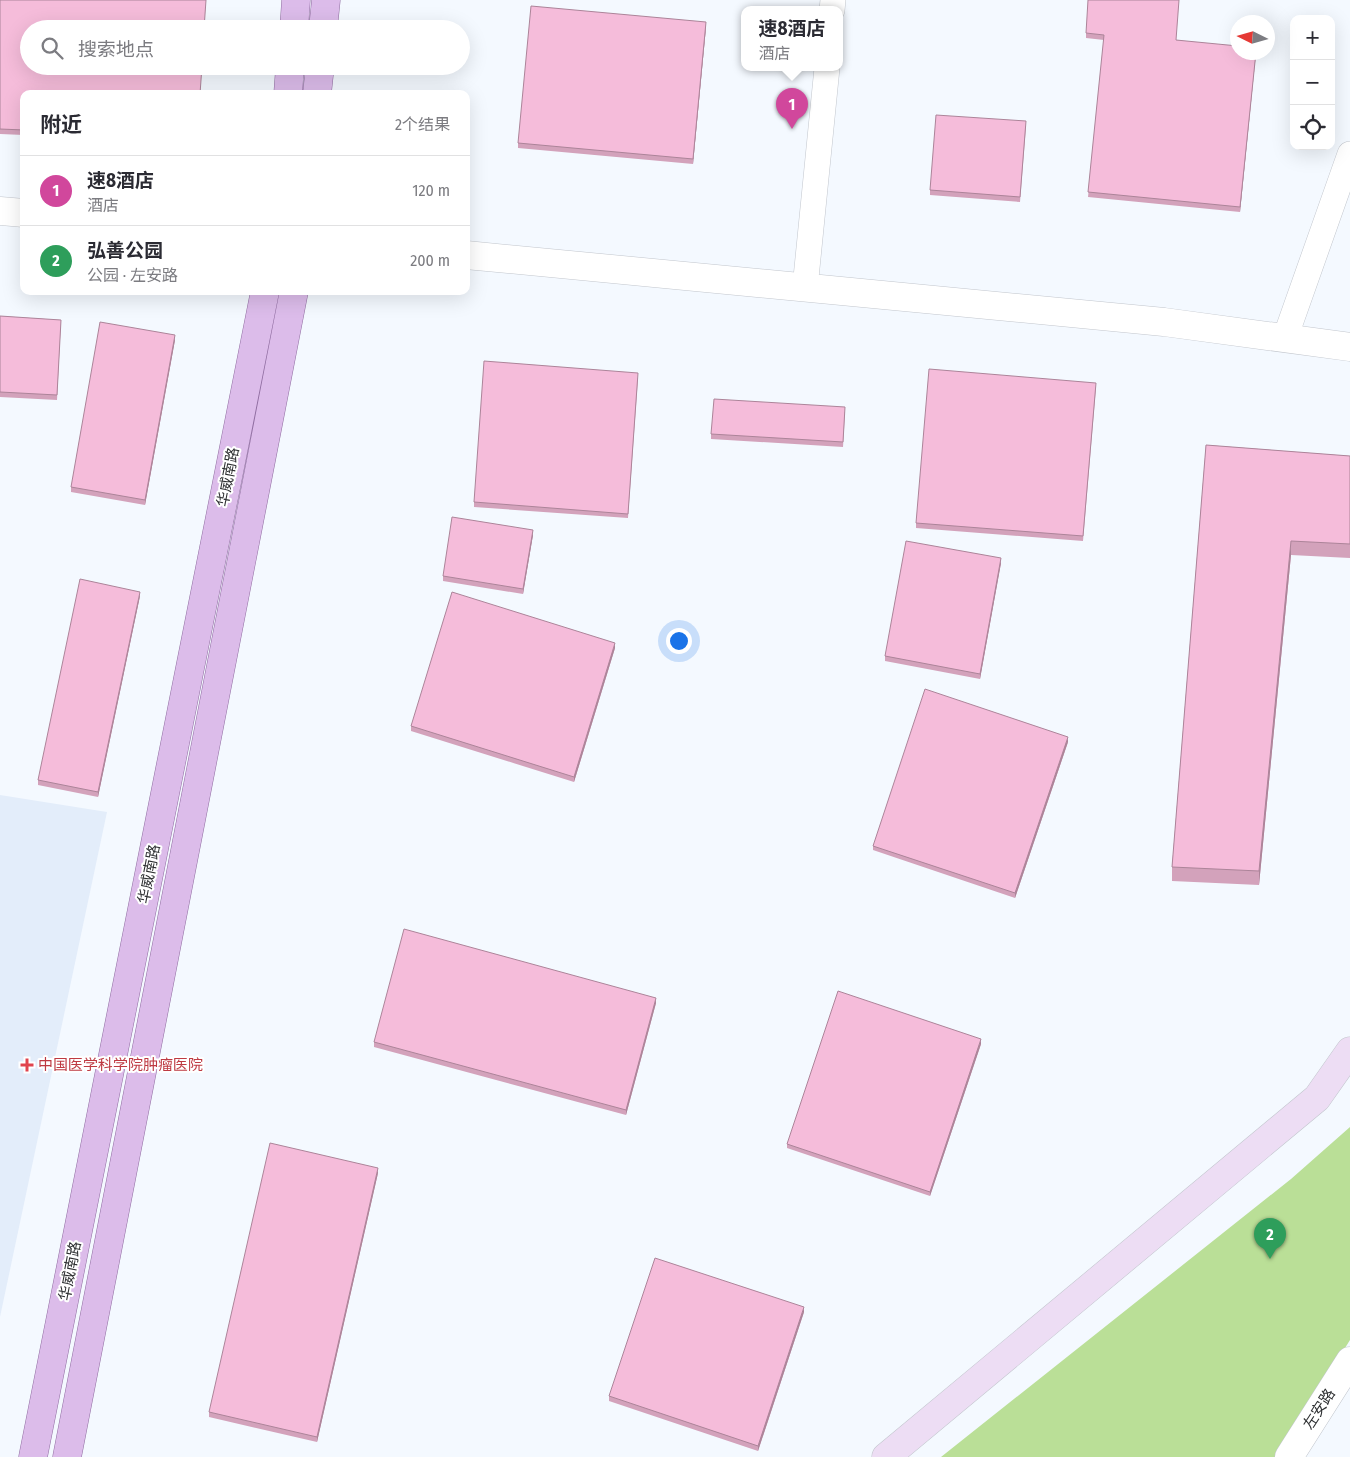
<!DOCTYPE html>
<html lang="zh">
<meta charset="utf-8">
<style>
:root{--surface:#fff;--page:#f2f2f3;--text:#2b2b33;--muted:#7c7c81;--line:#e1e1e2;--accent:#6039b1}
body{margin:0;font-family:"Fira Sans Condensed","Noto Sans SC",sans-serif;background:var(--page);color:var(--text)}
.controls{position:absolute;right:15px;top:15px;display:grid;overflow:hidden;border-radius:10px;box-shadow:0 5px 20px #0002}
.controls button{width:45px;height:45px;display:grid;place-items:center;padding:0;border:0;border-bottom:1px solid var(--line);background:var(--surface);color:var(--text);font:25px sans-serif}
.compass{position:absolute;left:1230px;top:15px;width:45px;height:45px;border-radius:50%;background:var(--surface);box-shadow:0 5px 20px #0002;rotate:275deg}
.you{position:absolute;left:678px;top:640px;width:18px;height:18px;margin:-12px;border:4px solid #fff;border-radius:50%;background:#1a73e8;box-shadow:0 0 0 8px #1a73e833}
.badge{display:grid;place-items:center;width:32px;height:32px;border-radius:50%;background:var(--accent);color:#fff;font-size:16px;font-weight:700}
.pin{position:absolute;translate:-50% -41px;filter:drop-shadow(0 1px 2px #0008)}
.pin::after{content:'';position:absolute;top:26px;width:18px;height:15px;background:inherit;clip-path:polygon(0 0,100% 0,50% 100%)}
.popup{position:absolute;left:741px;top:6px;width:102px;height:65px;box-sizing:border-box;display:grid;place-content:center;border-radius:10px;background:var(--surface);filter:drop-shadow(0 1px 4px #0005);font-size:16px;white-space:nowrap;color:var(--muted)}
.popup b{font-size:19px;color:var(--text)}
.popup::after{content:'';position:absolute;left:50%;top:100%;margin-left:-10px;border:10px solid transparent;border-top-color:var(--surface)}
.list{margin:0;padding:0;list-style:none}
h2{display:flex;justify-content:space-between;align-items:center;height:65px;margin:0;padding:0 20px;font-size:21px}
h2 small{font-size:16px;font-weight:400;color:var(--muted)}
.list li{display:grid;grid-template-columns:32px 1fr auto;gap:15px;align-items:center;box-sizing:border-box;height:70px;padding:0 20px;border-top:1px solid var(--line)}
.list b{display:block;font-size:19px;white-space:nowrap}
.list p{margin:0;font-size:16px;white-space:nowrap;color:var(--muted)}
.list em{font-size:16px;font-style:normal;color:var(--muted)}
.icon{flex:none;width:28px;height:28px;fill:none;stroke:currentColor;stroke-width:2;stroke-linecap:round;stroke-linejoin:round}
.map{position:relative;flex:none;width:1350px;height:1457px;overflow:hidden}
.search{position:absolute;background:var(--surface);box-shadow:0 5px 20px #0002;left:20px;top:20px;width:450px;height:55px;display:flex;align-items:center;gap:12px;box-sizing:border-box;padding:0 18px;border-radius:28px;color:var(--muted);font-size:19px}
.panel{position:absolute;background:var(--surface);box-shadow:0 5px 20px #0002;left:20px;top:90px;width:450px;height:205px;border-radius:10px}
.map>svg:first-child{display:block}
.built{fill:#e3edfa}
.green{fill:#badf97}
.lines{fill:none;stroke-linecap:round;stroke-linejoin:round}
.minor-casing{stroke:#c2c6cd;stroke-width:26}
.tertiary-casing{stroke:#c2c6cd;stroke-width:29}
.secondary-casing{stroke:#c2c6cd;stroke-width:29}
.primary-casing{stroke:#8f6da0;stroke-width:29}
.minor{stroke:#fff;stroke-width:25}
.tertiary{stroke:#fff;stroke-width:28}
.secondary{stroke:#edddf4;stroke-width:28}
.primary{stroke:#dcbcea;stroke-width:28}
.wall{fill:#d3a2bb}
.shaded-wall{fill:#ac8499}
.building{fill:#f5bcda;stroke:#ac8499}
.health-dot{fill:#e0444e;stroke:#fff;stroke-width:2}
.labels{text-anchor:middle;stroke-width:4;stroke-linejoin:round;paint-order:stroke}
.street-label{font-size:15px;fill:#2d2f31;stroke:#fff}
.health-label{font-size:15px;fill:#be3a42;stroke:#fff;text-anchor:start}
</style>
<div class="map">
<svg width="1350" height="1457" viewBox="0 0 1350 1457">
<rect width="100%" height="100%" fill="#f4f9ff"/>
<path class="built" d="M0,795L107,812L0,1317Z"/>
<path class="green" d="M1350,1127V1340L1277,1457H941L1291,1179Z"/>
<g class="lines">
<g class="minor-casing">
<path id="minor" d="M832,10L833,0
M805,288L827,68
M1285,338L1350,154"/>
</g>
<g class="tertiary-casing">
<path id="tertiary" d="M0,211L24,213
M466,255L1164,322L1350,347
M1289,1457L1350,1361"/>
</g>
<g class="secondary-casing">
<path id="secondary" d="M886,1457L1317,1098L1350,1051"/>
</g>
<g class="primary-casing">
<path id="primary" d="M294,29L296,0
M323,29L326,0
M288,94L290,66
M317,94L320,66
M33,1457L265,291
M67,1457L294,291"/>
</g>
<use href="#minor" class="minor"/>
<use href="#tertiary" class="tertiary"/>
<use href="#secondary" class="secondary"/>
<use href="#primary" class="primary"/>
</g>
<path class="wall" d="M0,0L24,94V135L0,134Z
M706,27L693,164L518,148V143Z
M1086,33L1177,40L1256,52L1240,212L1088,197L1104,40L1086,38Z
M1026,126L1020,202L930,195V190Z
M0,316L61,320L57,400L0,397Z
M175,340L145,505L71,492V487Z
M638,378L628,518L474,507V502Z
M1096,387L1083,541L916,528V523Z
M845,412L843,447L711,439V434Z
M1206,445L1350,456V558L1291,555L1259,885L1172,881V867Z
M533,535L523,594L443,581V576Z
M1001,563L980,679L885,661V656Z
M140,596L98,797L38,785V780Z
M615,648L574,782L411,731V726Z
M1068,742L1015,898L873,850V846Z
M656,1003L626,1115L374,1047V1042Z
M981,1044L930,1196L787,1148V1144Z
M378,1173L317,1442L209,1417V1412Z
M804,1312L758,1451L609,1401V1396Z"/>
<path class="shaded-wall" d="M706,22V27L693,164V159Z
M1256,52V53L1240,212V207Z
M175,335V340L145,505V500Z
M533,530V535L523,594V589Z
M1291,541V555L1259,885V871Z
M1001,558V563L980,679V674Z
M140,592V596L98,797V792Z
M615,643V648L574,782V777Z
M1068,737V742L1015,898V893Z
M656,998V1003L626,1115V1110Z
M981,1039V1044L930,1196V1192Z
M378,1168V1173L317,1442V1437Z
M804,1307V1312L758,1451V1446Z"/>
<path class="building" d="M0,0H206L204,29H29V66H202L200,94H24V130L0,129Z
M1088,0H1179L1176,40L1238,46V52H1256L1240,207L1088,192L1104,35L1086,33Z
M531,6L706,22L693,159L518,143Z
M936,115L1026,121L1020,197L930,190Z
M0,316L61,320L57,395L0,392Z
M100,322L175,335L145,500L71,487Z
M484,361L638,373L628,514L474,502Z
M929,369L1096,383L1083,536L916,523Z
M714,399L845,407L843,442L711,434Z
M1206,445L1350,456V544L1291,541L1259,871L1172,867Z
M452,517L533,530L523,589L443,576Z
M906,541L1001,558L980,674L885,656Z
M80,579L140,592L98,792L38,780Z
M452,592L615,643L574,777L411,726Z
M925,689L1068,737L1015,893L873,846Z
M404,929L656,998L626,1110L374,1042Z
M838,991L981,1039L930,1192L787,1144Z
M270,1143L378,1168L317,1437L209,1412Z
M655,1258L804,1307L758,1446L609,1396Z"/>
<path class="health-dot" d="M24.5 1057.5h5v5h5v5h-5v5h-5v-5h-5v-5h5z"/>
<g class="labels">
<g class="street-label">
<text transform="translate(228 477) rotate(-79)" y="5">华威南路</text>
<text transform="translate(149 874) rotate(-79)" y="5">华威南路</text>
<text transform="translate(70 1271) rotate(-79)" y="5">华威南路</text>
<text transform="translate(1319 1409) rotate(-57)" y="5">左安路</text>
</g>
<g class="health-label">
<text x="38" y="1070">中国医学科学院肿瘤医院</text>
</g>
</g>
</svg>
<div class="controls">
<button>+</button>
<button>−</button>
<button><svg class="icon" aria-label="locate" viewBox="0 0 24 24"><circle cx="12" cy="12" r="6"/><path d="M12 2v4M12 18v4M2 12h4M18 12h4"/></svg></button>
</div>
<svg class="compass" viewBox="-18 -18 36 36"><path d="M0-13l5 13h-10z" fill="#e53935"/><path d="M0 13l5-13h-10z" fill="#7c7c81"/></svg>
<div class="you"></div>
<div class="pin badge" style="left:792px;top:129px;background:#d1479c">1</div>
<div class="popup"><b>速8酒店</b>酒店</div>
<div class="pin badge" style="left:1270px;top:1259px;background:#2e9e5b">2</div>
<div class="search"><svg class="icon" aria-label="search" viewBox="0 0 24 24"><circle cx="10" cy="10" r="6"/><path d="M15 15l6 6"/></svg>搜索地点</div>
<section class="panel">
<h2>附近<small>2个结果</small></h2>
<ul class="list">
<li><span class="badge" style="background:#d1479c">1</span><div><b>速8酒店</b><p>酒店</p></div><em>120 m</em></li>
<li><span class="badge" style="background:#2e9e5b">2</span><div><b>弘善公园</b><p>公园 · 左安路</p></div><em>200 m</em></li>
</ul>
</section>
</div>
